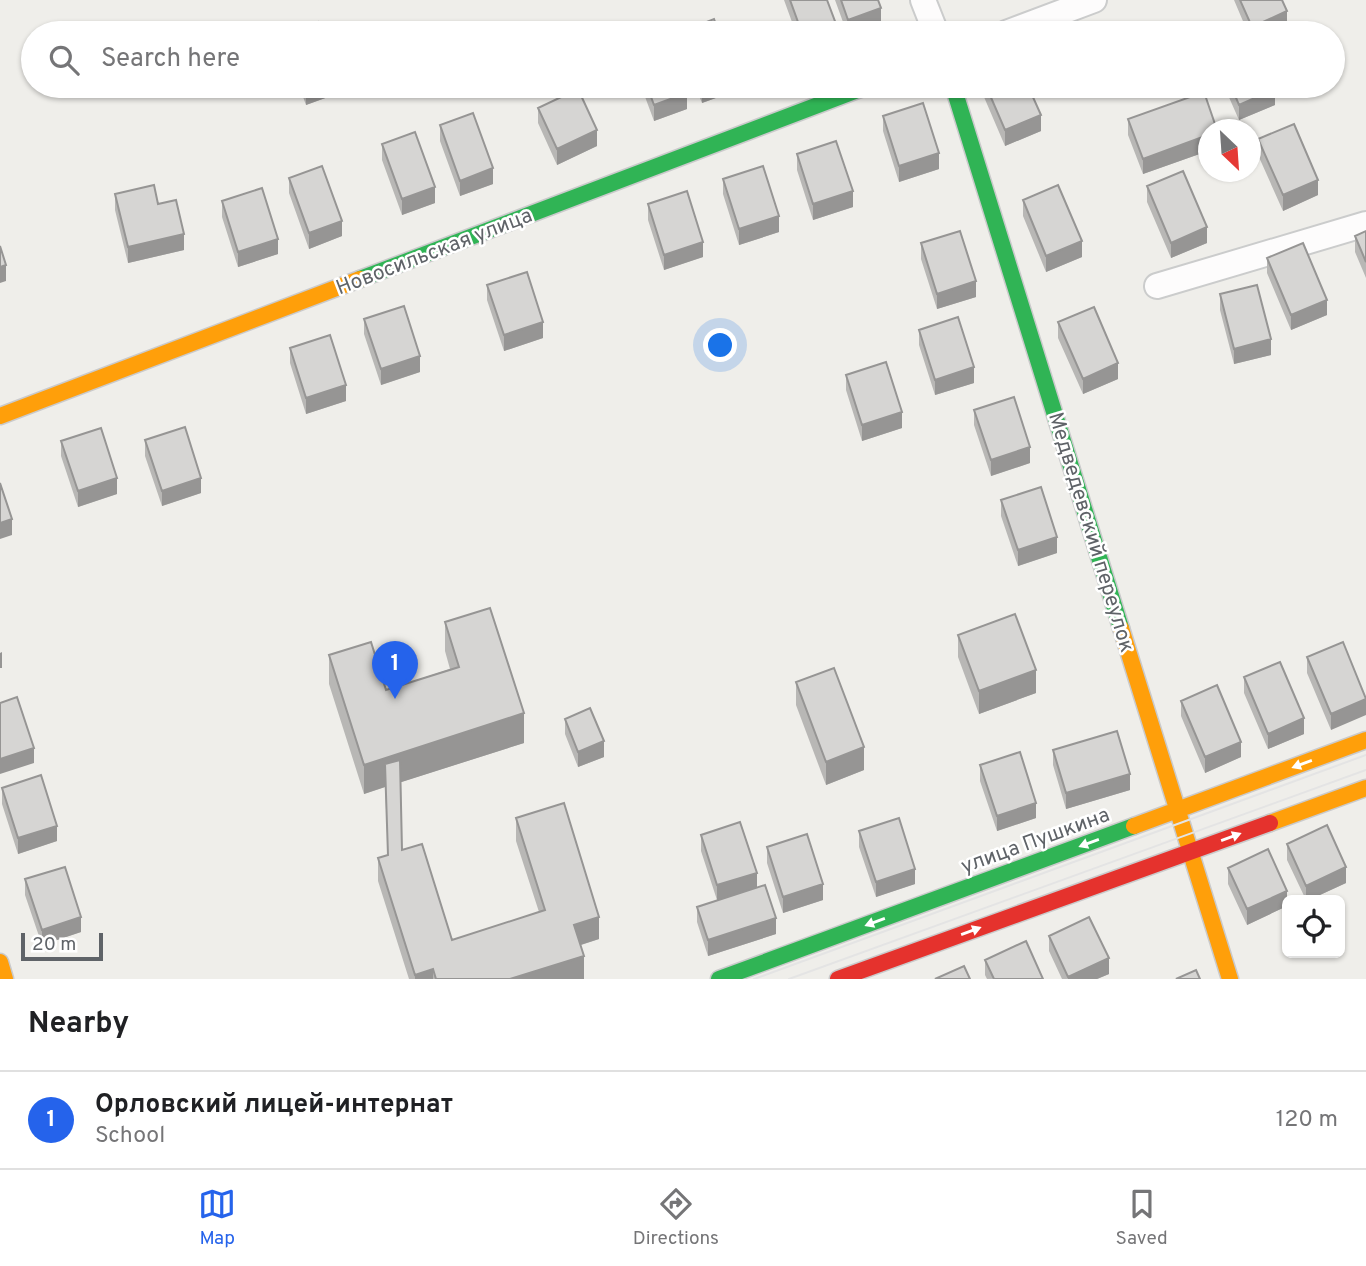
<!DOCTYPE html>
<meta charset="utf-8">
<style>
:root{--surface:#fff;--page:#f2f2f2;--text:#202124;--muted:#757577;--line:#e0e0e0;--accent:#2563eb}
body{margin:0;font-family:Overpass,sans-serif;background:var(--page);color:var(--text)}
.controls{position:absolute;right:21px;bottom:21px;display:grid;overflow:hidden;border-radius:10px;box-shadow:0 2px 5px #0004}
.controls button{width:63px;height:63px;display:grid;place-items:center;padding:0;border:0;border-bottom:2px solid var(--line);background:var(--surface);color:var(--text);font:35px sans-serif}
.compass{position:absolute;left:1198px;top:119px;width:63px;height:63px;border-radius:50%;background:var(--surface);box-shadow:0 2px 5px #0004;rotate:155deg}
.scale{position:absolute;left:21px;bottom:18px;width:82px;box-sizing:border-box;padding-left:7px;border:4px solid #5f6368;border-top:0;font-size:19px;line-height:24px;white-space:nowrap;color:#5f6368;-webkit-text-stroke:5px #fff;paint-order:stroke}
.you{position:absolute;left:721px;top:346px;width:24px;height:24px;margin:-18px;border:5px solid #fff;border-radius:50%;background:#1a73e8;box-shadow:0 0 0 10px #1a73e833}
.badge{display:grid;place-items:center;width:46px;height:46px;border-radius:50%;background:var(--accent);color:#fff;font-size:23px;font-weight:700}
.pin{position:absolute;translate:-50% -58px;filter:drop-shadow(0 2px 4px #0008)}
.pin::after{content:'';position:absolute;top:37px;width:24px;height:21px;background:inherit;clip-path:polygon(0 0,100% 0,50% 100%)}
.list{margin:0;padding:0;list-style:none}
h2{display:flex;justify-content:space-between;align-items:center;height:91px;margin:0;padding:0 28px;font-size:30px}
h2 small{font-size:23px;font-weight:400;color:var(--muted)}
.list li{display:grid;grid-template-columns:46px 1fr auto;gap:21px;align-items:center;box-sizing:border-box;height:98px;padding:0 28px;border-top:2px solid var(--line)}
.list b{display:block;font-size:26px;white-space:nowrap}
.list p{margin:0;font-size:23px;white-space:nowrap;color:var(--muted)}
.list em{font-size:23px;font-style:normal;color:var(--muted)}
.icon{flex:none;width:38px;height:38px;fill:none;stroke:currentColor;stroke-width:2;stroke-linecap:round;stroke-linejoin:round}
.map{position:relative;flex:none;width:1366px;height:979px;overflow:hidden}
.search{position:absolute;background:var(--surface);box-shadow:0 2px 5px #0004;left:21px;right:21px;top:21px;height:77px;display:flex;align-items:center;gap:18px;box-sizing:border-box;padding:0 24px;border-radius:38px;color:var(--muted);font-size:26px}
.sheet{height:189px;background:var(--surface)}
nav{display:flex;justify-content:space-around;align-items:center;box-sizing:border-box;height:98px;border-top:2px solid var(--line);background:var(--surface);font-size:19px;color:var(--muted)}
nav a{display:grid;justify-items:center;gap:4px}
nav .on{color:var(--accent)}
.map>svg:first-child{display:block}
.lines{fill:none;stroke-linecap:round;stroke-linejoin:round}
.street-casing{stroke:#cbcccc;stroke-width:28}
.fast-casing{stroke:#cacacb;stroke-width:19}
.slow-casing{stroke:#cacacb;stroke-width:19}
.jam-casing{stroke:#cacacb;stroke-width:19}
.street{stroke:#fdfcfc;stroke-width:24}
.fast{stroke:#30b455;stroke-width:16}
.slow{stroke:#ff9f0a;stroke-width:16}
.jam{stroke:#e5322d;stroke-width:16}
.tram{stroke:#e4e4e4;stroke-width:2}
.wall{fill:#b8b7b5}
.shaded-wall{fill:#969594}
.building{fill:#d6d5d3;stroke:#969594;stroke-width:2}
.oneway{fill:#fff}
.labels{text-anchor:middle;stroke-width:5;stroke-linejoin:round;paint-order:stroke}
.street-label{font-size:21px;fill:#5f6368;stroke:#fff}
</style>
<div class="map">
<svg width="1366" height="979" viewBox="0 0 1366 979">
<rect width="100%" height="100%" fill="#efeeea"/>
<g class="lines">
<g class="street-casing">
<path id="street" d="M923,0L936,33
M1006,33L1094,0
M1157,286L1366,224"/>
</g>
<g class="fast-casing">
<path id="fast" d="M953,86L1121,628
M360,279L868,86
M719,979L1134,826"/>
</g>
<g class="slow-casing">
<path id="slow" d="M0,416L360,279
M1121,628L1230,979
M1270,823L1366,788
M1134,826L1366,740
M0,962L5,979"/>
</g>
<g class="jam-casing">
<path id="jam" d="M838,979L1270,823"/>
</g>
<use href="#street" class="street"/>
<use href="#fast" class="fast"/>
<use href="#slow" class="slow"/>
<use href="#jam" class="jam"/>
<path class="tram" d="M754,979L1366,755
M789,979L1366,770"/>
</g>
<path class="wall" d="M784,0H827L836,33H796Z
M835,0H878L881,23L853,33H847Z
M1234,0H1282L1287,27L1273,33H1248Z
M299,86H339V93L306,105Z
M641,86H684L687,109L654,121Z
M695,86H735V91L702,103Z
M981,86H1028L1041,131L1005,146L981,90Z
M1224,86H1273L1275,105L1239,120Z
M538,108L597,146L557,165L538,123Z
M883,116L939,169L899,182L883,131Z
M1128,119L1208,130V151L1143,174L1128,135Z
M440,125L493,184L460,196L440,141Z
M1258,139L1318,195L1283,211L1258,155Z
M382,144L435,203L402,215L382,160Z
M797,154L853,207L813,220L797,170Z
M289,178L342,236L309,249L289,193Z
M723,179L779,232L739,245L723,194Z
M1147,186L1207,243L1171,258L1147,202Z
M115,194L158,204L184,250L128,263L115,210Z
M1023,200L1082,257L1046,272L1023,216Z
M222,201L278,254L238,267L222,217Z
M648,204L703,257L664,270L648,220Z
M1366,231V278L1355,252V236Z
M921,243L976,297L937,309L921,259Z
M1267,258L1327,315L1291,330L1267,273Z
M487,285L543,338L504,351L487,300Z
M1220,294L1271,355L1234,364L1220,310Z
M364,319L420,372L381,385L364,334Z
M1058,322L1118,379L1083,394L1058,338Z
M919,330L974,383L935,395L919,345Z
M290,348L346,401L306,414L290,363Z
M846,375L902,428L862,441L846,390Z
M974,410L1030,463L991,476L974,425Z
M145,440L201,493L162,506L145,456Z
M61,441L117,494L78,507L61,456Z
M1001,500L1057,553L1018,566L1001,516Z
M445,622L524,743L401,782L402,850L452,940L539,912L516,841V818L599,939L581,945L584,979H409L378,881V858L388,855L385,787L364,794L329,684V655L386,690L450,669L445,651Z
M958,635L1036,693L979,714L958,657Z
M1343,642L1331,730L1307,673V657Z
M1244,677L1304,734L1268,749L1244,693Z
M796,682L864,770L826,785L796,705Z
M1181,701L1241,757L1205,773L1181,716Z
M565,719L604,757L578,767L565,734Z
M1053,750L1130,790L1066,809L1053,765Z
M980,765L1036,818L997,831L980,781Z
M2,788L57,841L18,854L2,804Z
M859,831L915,884L876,897L859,847Z
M701,835L757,887L776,934L708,956L697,922V907L717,900L701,851Z
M1287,844L1346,883L1309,900H1306L1287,860Z
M767,847L823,900L783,913L767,863Z
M1228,868L1287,891V906L1247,925L1228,884Z
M25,879L81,932L42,945L25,895Z
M1049,936L1109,974L1097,979H1062L1049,951Z
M985,960L1043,979H987L985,975Z"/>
<path class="shaded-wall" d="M881,8V23L853,33H848V20Z
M1287,11V27L1273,33H1252V27Z
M836,24V33H810Z
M316,86H339V93L306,105V90Z
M706,86H735V91L702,103V87Z
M1275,89V105L1239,120V105Z
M687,93V109L654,121V105Z
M1041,115V131L1005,146V130Z
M597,130V146L557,165V149Z
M1208,135V151L1143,174V159Z
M939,153V169L899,182V166Z
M493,168V184L460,196V181Z
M1318,180V195L1283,211V195Z
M435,187V203L402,215V199Z
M853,191V207L813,220V204Z
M779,216V232L739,245V229Z
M342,221V236L309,249V233Z
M1207,227V243L1171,258V243Z
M184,234V250L128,263V247Z
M278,239V254L238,267V252Z
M1082,241V257L1046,272V256Z
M703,242V257L664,270V255Z
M6,265V281L0,283V267Z
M976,281V297L937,309V294Z
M1327,300V315L1291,330V315Z
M543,322V338L504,351V335Z
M1271,339V355L1234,364V349Z
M420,356V372L381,385V369Z
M1118,363V379L1083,394V379Z
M974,367V383L935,395V380Z
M346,385V401L306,414V398Z
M902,412V428L862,441V425Z
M1030,447V463L991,476V460Z
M117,478V494L78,507V491Z
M201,478V493L162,506V491Z
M12,519V535L0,539V523Z
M1057,537V553L1018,566V550Z
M2,652V668H0V653Z
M1036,670V693L979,714V691Z
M1366,699V715L1331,730V714Z
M524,713V743L386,787L385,764V787L364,794V765Z
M1304,718V734L1268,749V734Z
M604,741V757L578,767V752Z
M1241,742V757L1205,773V757Z
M864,747V770L826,785V762Z
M34,748V763L0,774V759Z
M1130,774V790L1066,809V793Z
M1036,803V818L997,831V816Z
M57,826V841L18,854V838Z
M1346,867V883L1309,900H1306V886Z
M915,869V884L876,897V882Z
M757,873V888L717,901V885Z
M823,884V900L783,913V897Z
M1287,891V906L1247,925V909Z
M81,917V932L42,945V930Z
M599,917V939L574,947V925Z
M776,918V934L708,956V940Z
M584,956V979H510Z
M1109,958V974L1097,979H1068V977Z
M433,969V979H415V975Z"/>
<path class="building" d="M790,0H827L836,24L810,33H802Z
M841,0H878L881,8L848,20Z
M1240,0H1282L1287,11L1252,27Z
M714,19L719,33H682L681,32Z
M318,22L322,33H288Z
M304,86H316L306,90Z
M647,86H684L687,93L654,105Z
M986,86H1028L1041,115L1005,130Z
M1231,86H1273L1275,89L1239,105Z
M578,89L597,130L557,149L538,108Z
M1204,92L1217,130H1208V135L1143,159L1128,119Z
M923,103L939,153L899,166L883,116Z
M473,113L493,168L460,181L440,125Z
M1294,124L1318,180L1283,195L1258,139Z
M415,132L435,187L402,199L382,144Z
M836,141L853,191L813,204L797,154Z
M322,166L342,221L309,233L289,178Z
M763,166L779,216L739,229L723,179Z
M1183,171L1207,227L1171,243L1147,186Z
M154,185L158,204L176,200L184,234L128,247L115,194Z
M1058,185L1082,241L1046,256L1023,200Z
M262,188L278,239L238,252L222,201Z
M687,191L703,242L664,255L648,204Z
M960,231L976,281L937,294L921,243Z
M1366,231V262L1355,236Z
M1303,243L1327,300L1291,315L1267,258Z
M0,246L6,265L0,267Z
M527,272L543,322L504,335L487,285Z
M1257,285L1271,339L1234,349L1220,294Z
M404,306L420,356L381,369L364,319Z
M1094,307L1118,363L1083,379L1058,322Z
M958,317L974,367L935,380L919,330Z
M330,335L346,385L306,398L290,348Z
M886,362L902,412L862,425L846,375Z
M1014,397L1030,447L991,460L974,410Z
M185,427L201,478L162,491L145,440Z
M101,428L117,478L78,491L61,441Z
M0,483L12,519L0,523Z
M1041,487L1057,537L1018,550L1001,500Z
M490,608L524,713L364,765L329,655L371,642L386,690L459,667L445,622Z
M1015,614L1036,670L979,691L958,635Z
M1343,642L1366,699L1331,714L1307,657Z
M1280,662L1304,718L1268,734L1244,677Z
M834,668L864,747L826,762L796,682Z
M1217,685L1241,742L1205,757L1181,701Z
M17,697L34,748L0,759V703Z
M590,708L604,741L578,752L565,719Z
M1117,731L1130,774L1066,793L1053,750Z
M1020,752L1036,803L997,816L980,765Z
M400,760L402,850L422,844L452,940L545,910L516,818L564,803L599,917L574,925L584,956L510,979H436L433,969L415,975L378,858L388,855L385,764Z
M41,775L57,826L18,838L2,788Z
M899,818L915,869L876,882L859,831Z
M740,822L757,873L717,885L701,835Z
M1327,825L1346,867L1306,886L1287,844Z
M807,834L823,884L783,897L767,847Z
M1268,849L1287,891L1247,909L1228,868Z
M65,867L81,917L42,930L25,879Z
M765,885L776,918L708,940L697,907Z
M1089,917L1109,958L1068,977L1049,936Z
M1026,941L1043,979H994L985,960Z
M964,966L970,979H935Z
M1196,970L1200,979H1176Z"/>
<defs><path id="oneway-solid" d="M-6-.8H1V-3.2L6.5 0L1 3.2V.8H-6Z" transform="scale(1.75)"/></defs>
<g class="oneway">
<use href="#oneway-solid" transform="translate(1302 764) rotate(160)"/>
<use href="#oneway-solid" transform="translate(1231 837) rotate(-20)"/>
<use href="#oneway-solid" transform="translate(1089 843) rotate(160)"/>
<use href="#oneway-solid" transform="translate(875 922) rotate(160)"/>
<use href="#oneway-solid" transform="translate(971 931) rotate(-20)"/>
</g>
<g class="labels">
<g class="street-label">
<text transform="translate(434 251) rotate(-21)" y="7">Новосильская улица</text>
<text transform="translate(1092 532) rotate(73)" y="7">Медведевский переулок</text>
<text transform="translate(1035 840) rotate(-20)" y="7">улица Пушкина</text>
</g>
</g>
</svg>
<div class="controls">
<button><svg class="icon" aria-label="locate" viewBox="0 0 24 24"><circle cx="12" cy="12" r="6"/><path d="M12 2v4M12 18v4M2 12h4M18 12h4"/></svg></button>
</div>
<svg class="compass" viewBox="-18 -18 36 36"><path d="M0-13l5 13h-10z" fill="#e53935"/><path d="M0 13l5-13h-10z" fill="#757577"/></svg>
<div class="scale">20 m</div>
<div class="you"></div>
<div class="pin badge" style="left:395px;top:699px">1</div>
<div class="search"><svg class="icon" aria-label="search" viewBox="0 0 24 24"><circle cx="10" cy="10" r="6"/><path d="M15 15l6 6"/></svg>Search here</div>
</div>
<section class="sheet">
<h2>Nearby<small></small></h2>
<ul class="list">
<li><span class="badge">1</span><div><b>Орловский лицей-интернат</b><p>School</p></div><em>120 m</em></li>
</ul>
</section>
<nav>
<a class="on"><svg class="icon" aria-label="map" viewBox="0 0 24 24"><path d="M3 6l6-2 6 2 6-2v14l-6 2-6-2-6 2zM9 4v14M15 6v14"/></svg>Map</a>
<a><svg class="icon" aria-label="directions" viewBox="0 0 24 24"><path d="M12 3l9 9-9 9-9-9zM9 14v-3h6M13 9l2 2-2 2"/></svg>Directions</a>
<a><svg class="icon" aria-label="saved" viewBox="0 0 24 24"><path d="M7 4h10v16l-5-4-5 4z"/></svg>Saved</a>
</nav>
